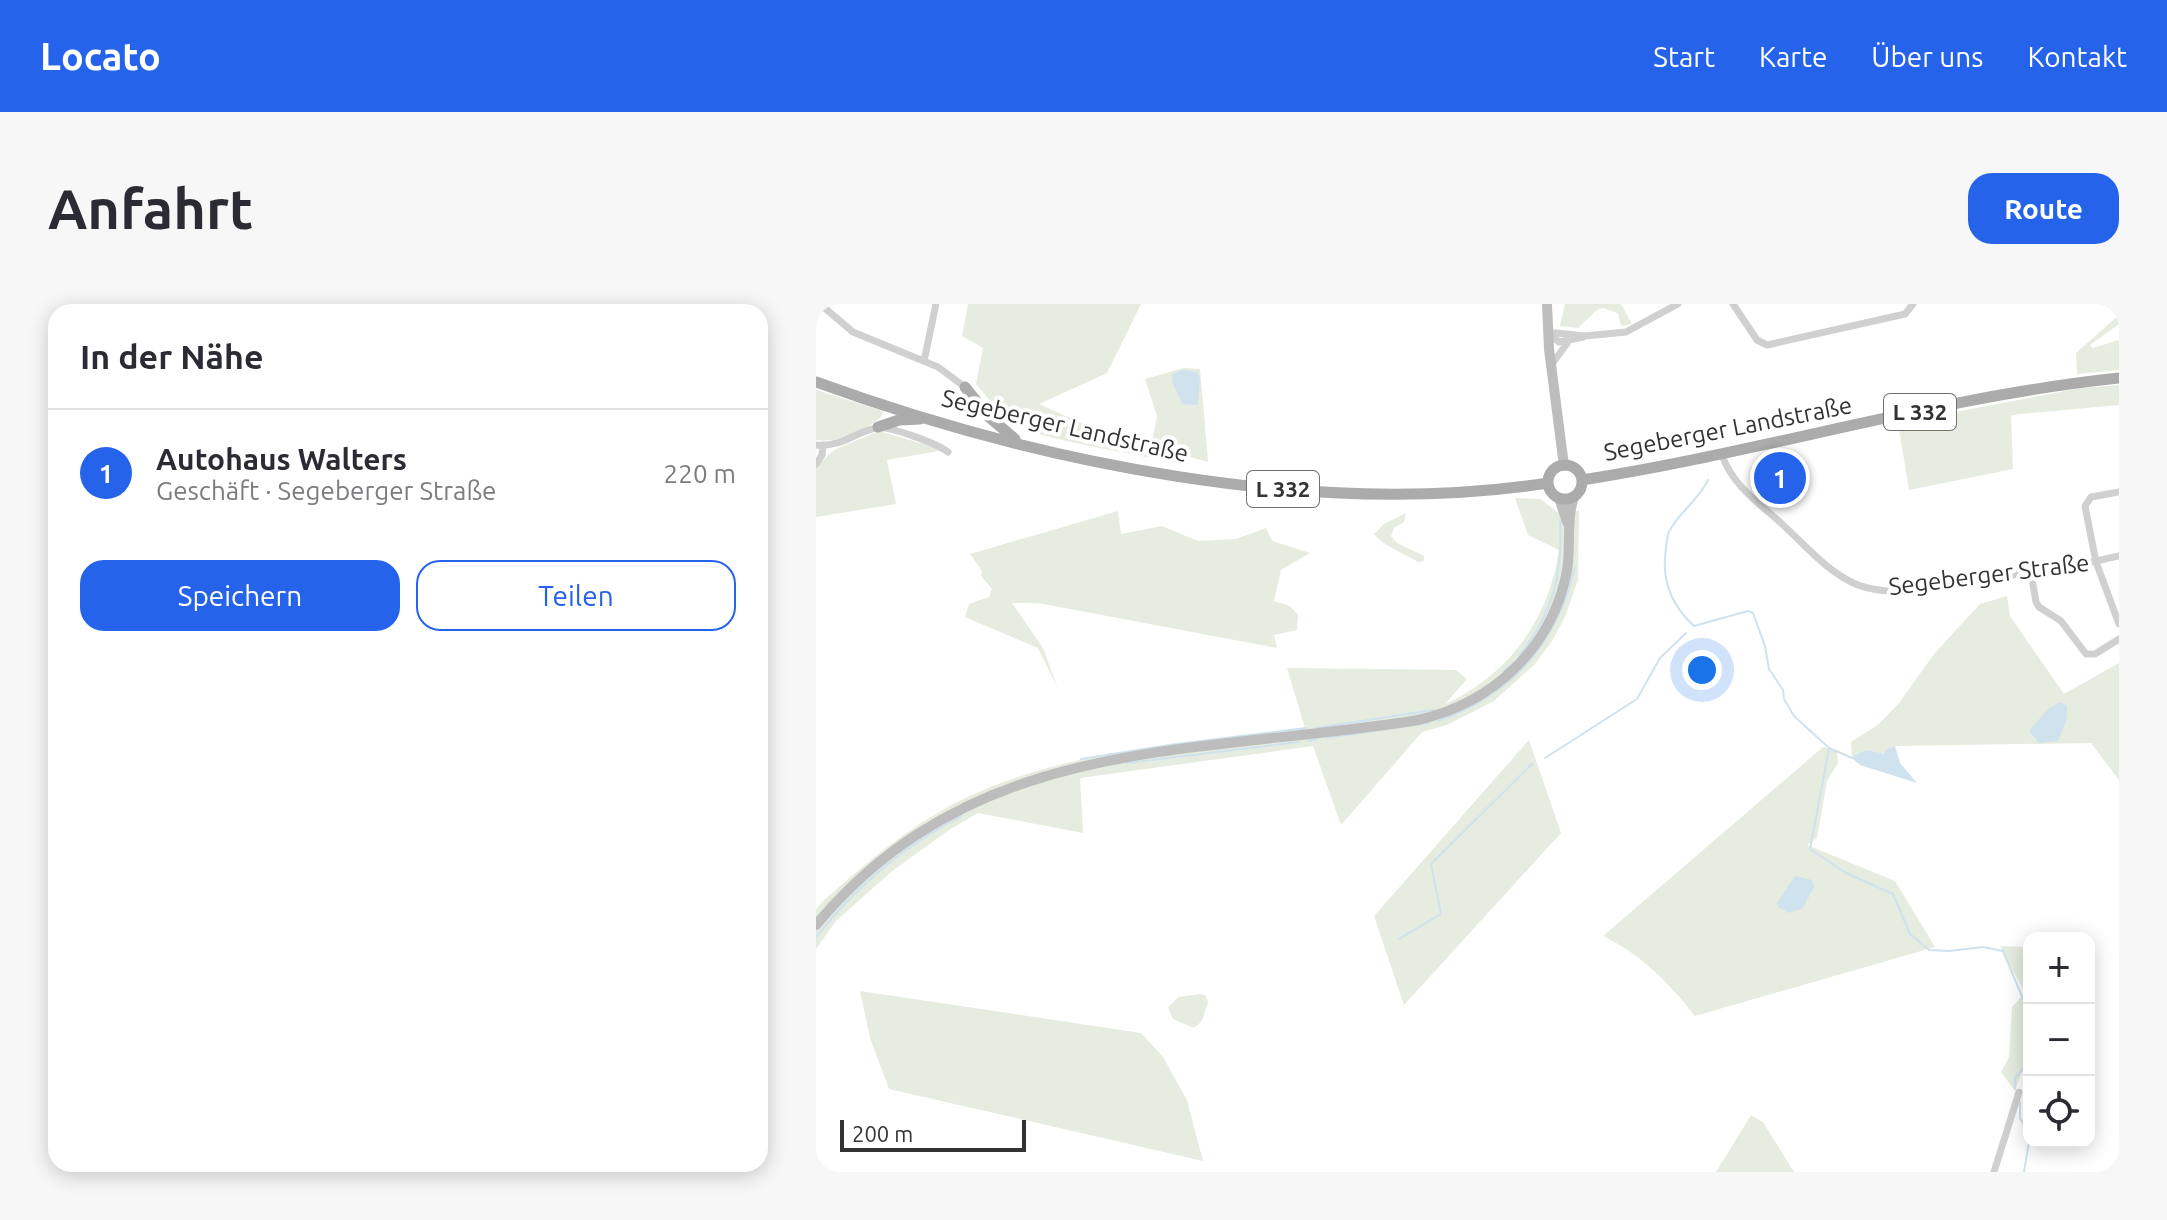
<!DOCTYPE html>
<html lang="de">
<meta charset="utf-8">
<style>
:root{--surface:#fff;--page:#f7f7f7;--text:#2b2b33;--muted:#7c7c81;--line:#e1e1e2;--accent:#2563eb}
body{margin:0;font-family:Ubuntu,sans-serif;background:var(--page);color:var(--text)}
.controls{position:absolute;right:24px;bottom:24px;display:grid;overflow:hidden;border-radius:16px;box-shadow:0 4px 20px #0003}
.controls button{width:72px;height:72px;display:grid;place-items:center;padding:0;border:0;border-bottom:2px solid var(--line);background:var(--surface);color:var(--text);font:40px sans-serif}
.scale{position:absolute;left:24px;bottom:20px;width:186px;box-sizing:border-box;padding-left:8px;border:4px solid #333;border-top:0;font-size:22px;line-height:28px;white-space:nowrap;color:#333;-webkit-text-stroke:6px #fff;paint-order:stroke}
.you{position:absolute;left:886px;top:366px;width:28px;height:28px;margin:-20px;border:6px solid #fff;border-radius:50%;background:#1a73e8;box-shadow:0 0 0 12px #1a73e833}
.badge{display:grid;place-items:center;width:52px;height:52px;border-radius:50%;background:var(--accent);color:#fff;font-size:26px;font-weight:700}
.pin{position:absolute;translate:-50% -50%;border:4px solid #fff;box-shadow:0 2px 8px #0006}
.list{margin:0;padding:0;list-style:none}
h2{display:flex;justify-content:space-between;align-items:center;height:104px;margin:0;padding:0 32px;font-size:34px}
h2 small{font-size:26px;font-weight:400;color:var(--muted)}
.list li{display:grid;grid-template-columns:52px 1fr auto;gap:24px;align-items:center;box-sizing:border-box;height:128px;padding:0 32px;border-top:2px solid var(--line)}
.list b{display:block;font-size:30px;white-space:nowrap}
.list p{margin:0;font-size:26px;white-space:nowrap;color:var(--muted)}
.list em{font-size:26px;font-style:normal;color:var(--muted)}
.actions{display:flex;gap:16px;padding:24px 32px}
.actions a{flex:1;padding:18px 0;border:2px solid var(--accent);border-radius:24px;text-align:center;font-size:28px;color:var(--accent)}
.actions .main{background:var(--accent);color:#fff}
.icon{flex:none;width:44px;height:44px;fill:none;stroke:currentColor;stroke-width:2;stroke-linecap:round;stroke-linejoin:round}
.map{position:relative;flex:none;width:1303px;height:868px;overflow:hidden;border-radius:24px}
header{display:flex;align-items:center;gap:48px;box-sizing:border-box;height:112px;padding:0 40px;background:var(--accent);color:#fff}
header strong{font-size:38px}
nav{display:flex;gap:44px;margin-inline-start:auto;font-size:28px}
.intro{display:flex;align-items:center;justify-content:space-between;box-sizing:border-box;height:192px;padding:0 48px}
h1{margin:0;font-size:56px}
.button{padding:20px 36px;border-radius:24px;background:var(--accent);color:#fff;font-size:28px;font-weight:700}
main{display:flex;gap:48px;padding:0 48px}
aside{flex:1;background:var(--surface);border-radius:24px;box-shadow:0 4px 20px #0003}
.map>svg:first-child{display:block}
.green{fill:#e6ecdf}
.water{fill:#cfe2ee}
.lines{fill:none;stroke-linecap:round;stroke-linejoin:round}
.stream{stroke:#cfe2ee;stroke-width:2}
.street{stroke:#d0d0d0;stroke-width:7}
.secondary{stroke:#bdbdbd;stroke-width:10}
.primary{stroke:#ababab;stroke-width:11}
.labels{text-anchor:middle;stroke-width:8;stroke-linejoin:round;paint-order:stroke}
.shield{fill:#fff;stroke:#707070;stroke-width:2}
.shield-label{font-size:22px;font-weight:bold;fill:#333}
.street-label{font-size:24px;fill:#333;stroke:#fff}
</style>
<header>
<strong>Locato</strong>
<nav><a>Start</a><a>Karte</a><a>Über uns</a><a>Kontakt</a></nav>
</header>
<div class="intro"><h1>Anfahrt</h1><a class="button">Route</a></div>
<main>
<aside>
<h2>In der Nähe<small></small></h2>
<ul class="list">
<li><span class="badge">1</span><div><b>Autohaus Walters</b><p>Geschäft · Segeberger Straße</p></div><em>220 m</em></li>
</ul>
<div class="actions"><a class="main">Speichern</a><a>Teilen</a></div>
</aside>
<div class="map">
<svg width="1303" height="868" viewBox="0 0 1303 868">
<rect width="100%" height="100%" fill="#fff"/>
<path class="green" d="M152,0H325L291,69L223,100L318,143L334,154C300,146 226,136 199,120C183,110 172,94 160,80L167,44L146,32Z
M749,0H805L816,20L805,22L802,9L787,4L781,6L762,24L744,22Z
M1303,11V20L1274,41L1277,44L1303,36V66L1261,70L1260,49Z
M368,64L384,65L392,158L335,142L341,112L329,75Z
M1303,81V101L1195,111L1197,165L1093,186L1082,119L1265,84Z
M0,86L67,107L66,112C48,128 24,139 0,136Z
M63,127L128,146L71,156L80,200L0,213V163L18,146Z
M699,194L724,195L743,209L763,207L762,276L749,313L736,337L719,360L678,397L631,421L606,428L525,521L497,442L264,474L267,529L162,509L133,526L75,568L20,617L0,645V605L6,598C51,558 99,517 154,492C259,444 376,438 489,424L471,364L640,366L651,375L629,400C693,371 733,315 743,246L712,231Z
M302,207L305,230L346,222L382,237L420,235L450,224L456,237L494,249L465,266L458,297L474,302L482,311L481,326L458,331L461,344L222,299H196L227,344L242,385L222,344L149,313L153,300L173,293L176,285L165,272L166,267L154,250Z
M590,209L588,218L578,224L575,232L581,239L608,252V257L602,258C589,250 566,241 558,230L568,220Z
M1191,292L1194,312L1248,390L1303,359V476L1275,439L1079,442L1071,445L1069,450C1057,448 1046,443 1036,454L1035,438L1063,420L1083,399L1118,350L1164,300Z
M713,436L745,529L588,701L558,612Z
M1007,443L1021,446L1022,459L1011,477L1001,534L991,541L1079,577L1119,643L879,712C852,678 826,651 787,632Z
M1184,642L1213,643V748L1199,787L1185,768L1193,753L1196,703L1209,689Z
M44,687L325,729L347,753L371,796L387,857L73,785L54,734Z
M384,690L389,691L392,698L386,717L378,724L357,715L352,703L363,693Z
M935,811L947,818L978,868H900Z"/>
<path class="water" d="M367,66L381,68L384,74L382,101L367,100L357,80L356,70Z
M1244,398L1251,402L1250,417L1242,437L1223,439L1213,427L1232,405Z
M1079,442L1084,459L1101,479L1044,461L1036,454C1047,443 1056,447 1068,450L1071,445Z
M979,572L996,576L998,583L987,604L973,609L962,603L961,599Z"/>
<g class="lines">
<path class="stream" d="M892,176C882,197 864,207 854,226C851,230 851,238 850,244C845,275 855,301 878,322L932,307L937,309L949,342L953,365L967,386L968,395L978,412L1013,444L1036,454
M702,353C737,312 747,269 744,217
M688,367L698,358
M622,417C697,390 740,340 759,264
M500,424L618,406
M510,434L613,419
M492,437L501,435
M1013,445L994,545L1030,569L1077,590L1094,630L1113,646L1133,647L1167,643L1187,647L1213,709
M729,454L821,395L844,354L870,329
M265,455L361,440L490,424
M311,459L483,438
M0,633C39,584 89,541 145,512
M583,635L625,610L615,560L716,460
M1199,785V774L1208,764L1209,730L1213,713
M1204,798V814L1213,830
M1208,868L1213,838"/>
<path class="street" d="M4,0L37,28L122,63L149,83
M917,0L941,36L951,41L1089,10L1097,0
M731,28L769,32L810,28L862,0
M732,29L743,38L767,33
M108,57L120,0
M736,60L752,38
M0,141C27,143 39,128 60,124C72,121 122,140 132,148
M906,151C916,181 944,200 966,220C989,241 1012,269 1042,281C1079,295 1126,281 1164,276C1210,269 1257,263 1303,252
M0,160L6,151L7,142
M1303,188L1275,193L1269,202L1280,258L1303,320
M1215,269L1220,298L1223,303L1245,317L1270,350H1279L1303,335
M1178,868L1203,788"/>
<path class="secondary" d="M731,0L733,45L748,162
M743,194L751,218
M0,621C160,429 379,452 602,416C677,399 736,344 751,267C755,243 750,216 758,193"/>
<path class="primary" d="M0,78C222,159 497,215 732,179
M149,83L173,113L199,135
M62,123L83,116L104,115
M732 178a17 17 0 1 1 34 0a17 17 0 1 1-34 0Z
M766,176C946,148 1122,93 1303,74"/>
</g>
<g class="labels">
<g class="shield">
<rect x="1068" y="90" width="72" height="36" rx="6"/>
<rect x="431" y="167" width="72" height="36" rx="6"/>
</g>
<g class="shield-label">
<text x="1104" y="116">L 332</text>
<text x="467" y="193">L 332</text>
</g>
<g class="street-label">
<text transform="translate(249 122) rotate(13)" y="8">Segeberger Landstraße</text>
<text transform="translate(912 125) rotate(-11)" y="8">Segeberger Landstraße</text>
<text transform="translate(1173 271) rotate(-7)" y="8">Segeberger Straße</text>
</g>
</g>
</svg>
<div class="controls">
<button>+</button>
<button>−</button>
<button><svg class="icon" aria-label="locate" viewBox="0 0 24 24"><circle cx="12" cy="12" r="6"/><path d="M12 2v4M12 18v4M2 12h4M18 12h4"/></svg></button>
</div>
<div class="scale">200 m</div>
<div class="you"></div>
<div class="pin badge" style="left:964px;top:174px">1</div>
</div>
</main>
